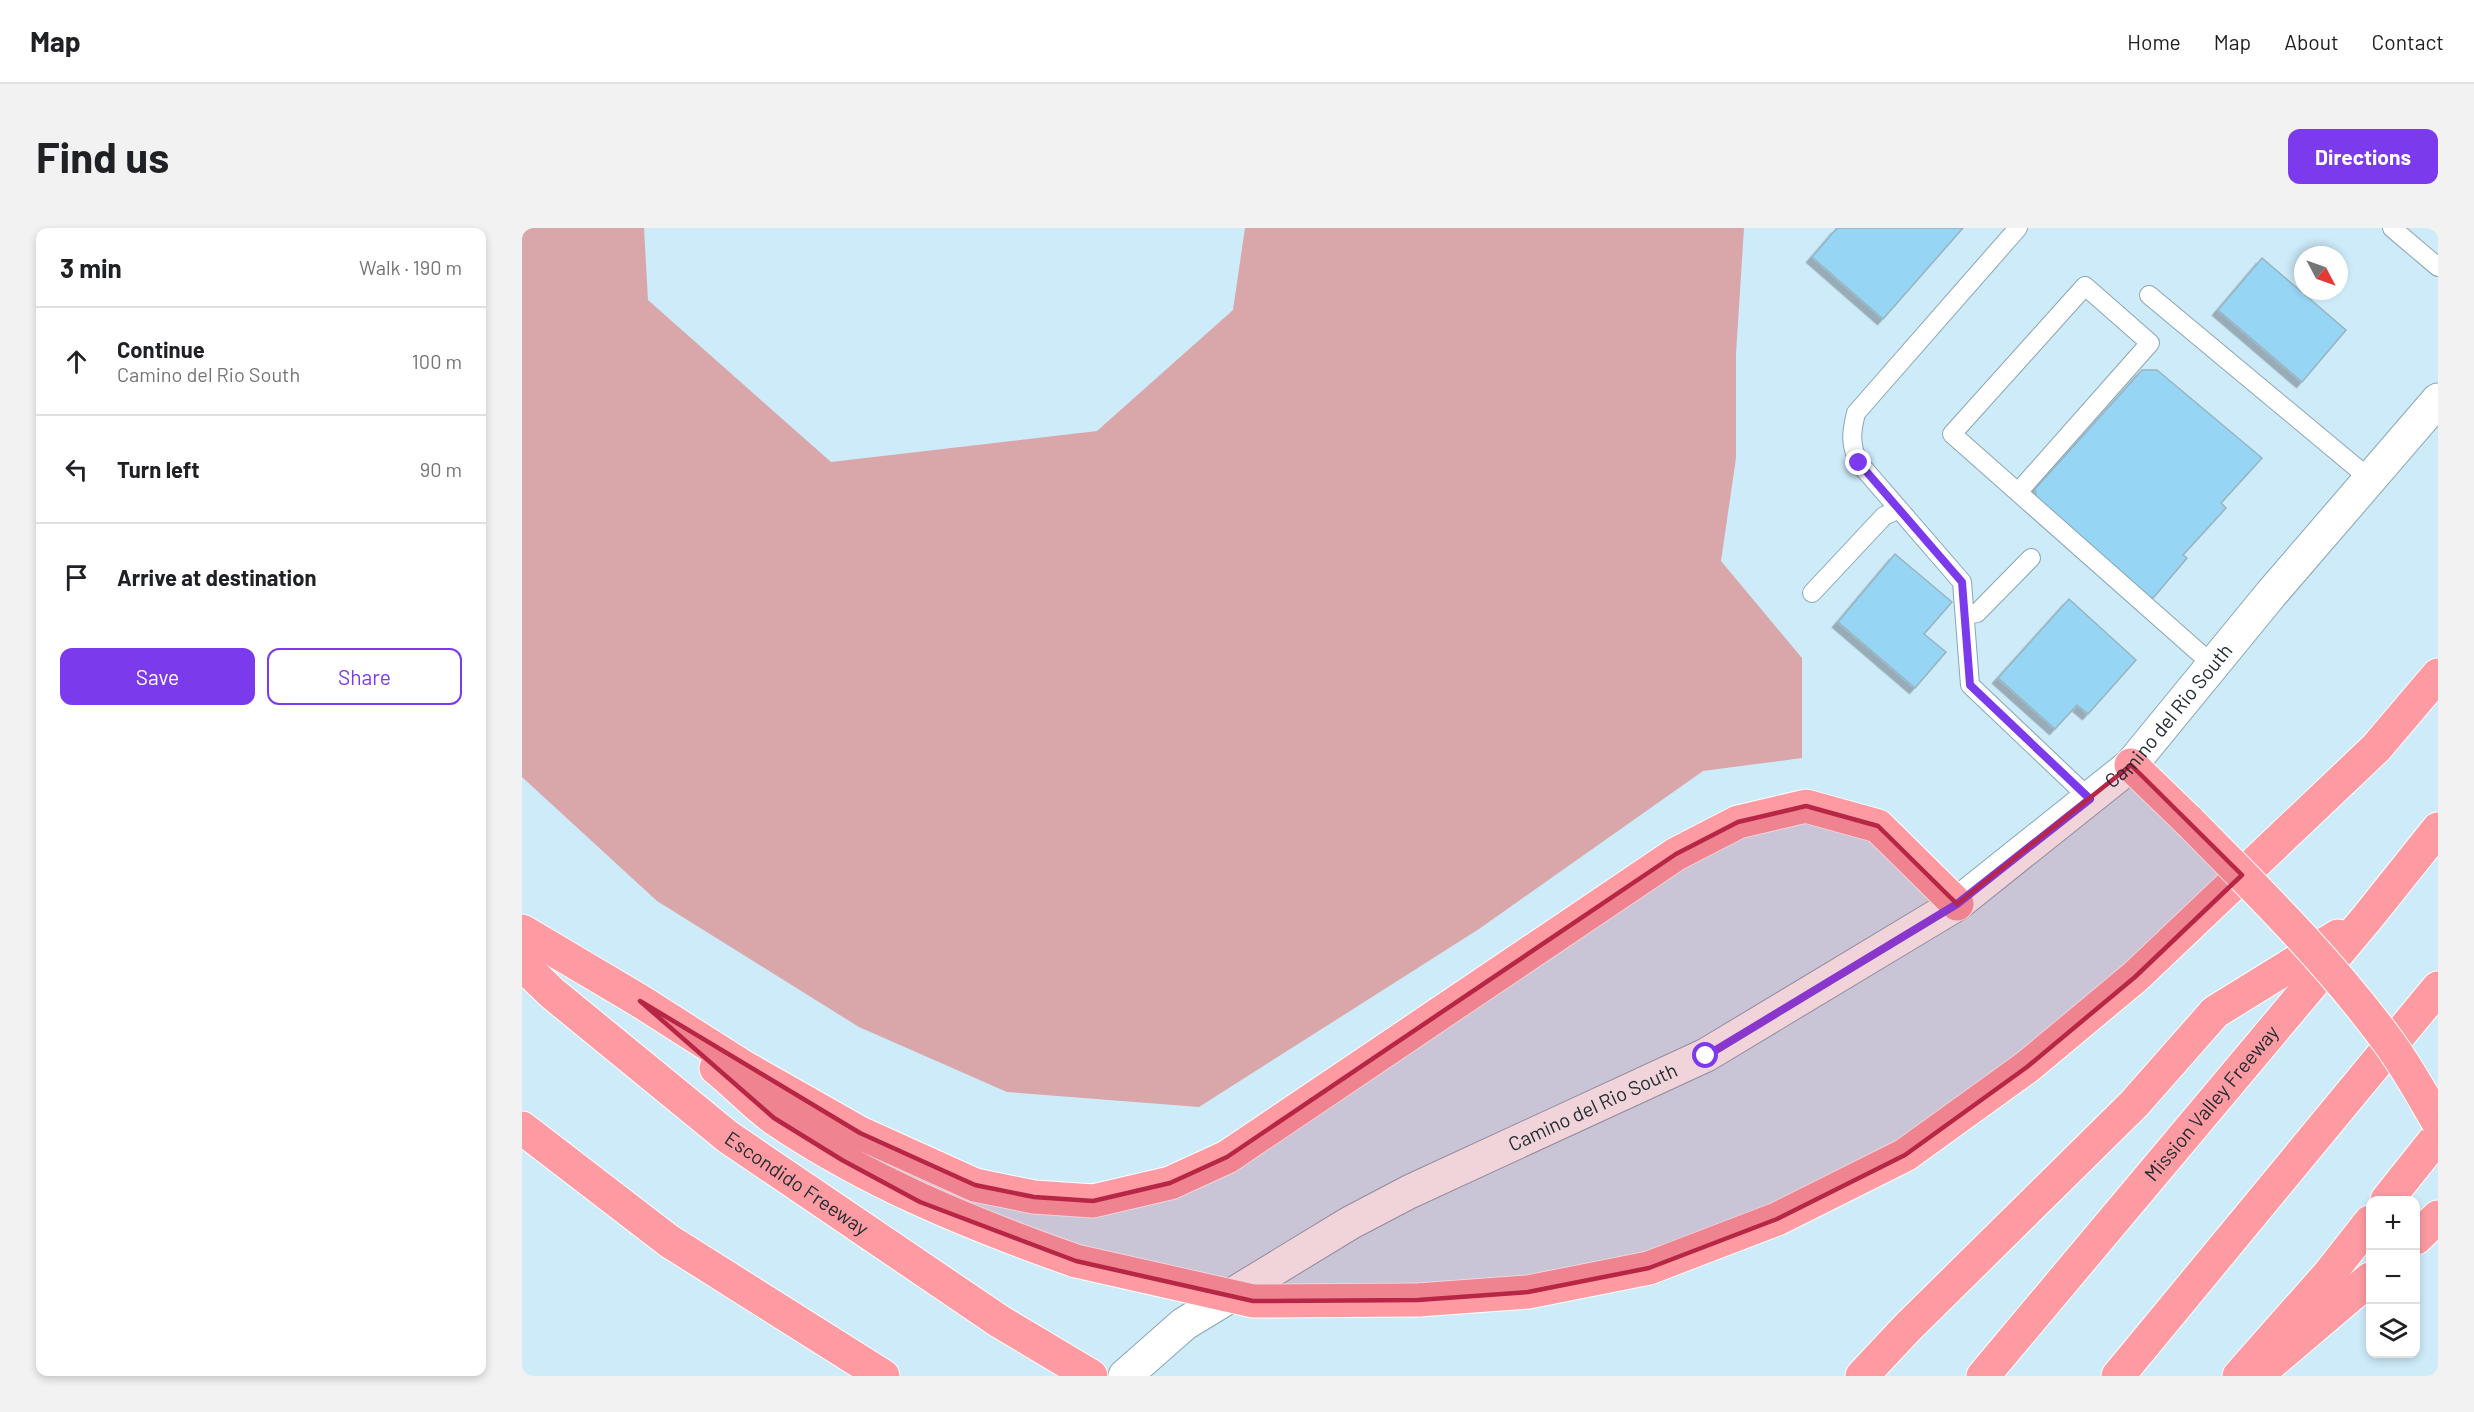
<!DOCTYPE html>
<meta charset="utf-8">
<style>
:root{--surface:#fff;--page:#f2f2f2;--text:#202124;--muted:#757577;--line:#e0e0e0;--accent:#7c3aed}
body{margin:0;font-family:Barlow,sans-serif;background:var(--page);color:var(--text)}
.controls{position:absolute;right:18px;bottom:18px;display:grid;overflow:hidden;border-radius:12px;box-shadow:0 3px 9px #0003}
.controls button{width:54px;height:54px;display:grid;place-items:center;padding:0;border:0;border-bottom:2px solid var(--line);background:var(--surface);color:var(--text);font:30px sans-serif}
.compass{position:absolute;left:1772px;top:18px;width:54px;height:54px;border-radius:50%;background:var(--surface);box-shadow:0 3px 9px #0003;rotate:131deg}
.stop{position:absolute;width:18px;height:18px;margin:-14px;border:4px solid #7c3aed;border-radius:50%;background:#fff}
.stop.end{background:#7c3aed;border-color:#fff;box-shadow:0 2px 6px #0008}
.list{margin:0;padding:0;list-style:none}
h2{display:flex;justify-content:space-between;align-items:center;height:78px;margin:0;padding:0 24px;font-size:26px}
h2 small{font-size:20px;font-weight:400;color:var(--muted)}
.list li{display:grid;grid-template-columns:39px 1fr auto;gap:18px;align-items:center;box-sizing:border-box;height:108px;padding:0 24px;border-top:2px solid var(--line)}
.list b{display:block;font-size:22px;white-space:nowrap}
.list p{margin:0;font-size:20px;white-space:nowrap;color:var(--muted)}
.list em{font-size:20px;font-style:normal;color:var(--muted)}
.actions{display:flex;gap:12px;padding:18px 24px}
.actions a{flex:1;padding:14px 0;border:2px solid var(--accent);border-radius:12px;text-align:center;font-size:21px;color:var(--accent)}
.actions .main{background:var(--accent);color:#fff}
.icon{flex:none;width:33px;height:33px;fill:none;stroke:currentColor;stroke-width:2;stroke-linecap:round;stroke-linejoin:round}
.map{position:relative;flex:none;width:1916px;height:1148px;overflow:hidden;border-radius:12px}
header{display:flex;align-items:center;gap:36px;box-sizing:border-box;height:84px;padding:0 30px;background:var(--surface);border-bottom:2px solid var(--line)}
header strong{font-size:28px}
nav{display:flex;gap:33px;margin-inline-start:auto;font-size:21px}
.intro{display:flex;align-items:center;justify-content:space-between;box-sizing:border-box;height:144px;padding:0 36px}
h1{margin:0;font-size:42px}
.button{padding:15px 27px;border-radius:12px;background:var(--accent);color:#fff;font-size:21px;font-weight:700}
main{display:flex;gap:36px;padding:0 36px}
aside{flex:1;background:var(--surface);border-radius:12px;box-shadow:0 3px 9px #0003}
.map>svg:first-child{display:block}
.green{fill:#d9a7aa}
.building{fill:#96d5f3;stroke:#98b4c2;stroke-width:1.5;filter:url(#shadow)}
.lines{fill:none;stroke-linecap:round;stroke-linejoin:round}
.service-casing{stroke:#8aa5b3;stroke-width:20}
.tertiary-casing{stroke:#8aa5b3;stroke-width:35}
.motorway-casing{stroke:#fff;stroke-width:35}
.service{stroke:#fff;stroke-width:18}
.tertiary{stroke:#fff;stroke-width:33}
.motorway{stroke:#fd9aa2;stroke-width:33}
.motorway-bridge-casing{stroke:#fff;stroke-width:35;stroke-linecap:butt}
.motorway-bridge{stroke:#fd9aa2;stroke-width:33}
.route{stroke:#7c3aed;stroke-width:8}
.marked{fill:#b72645;fill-opacity:0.2;stroke:#b72645;stroke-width:4.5;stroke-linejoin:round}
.labels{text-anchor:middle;stroke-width:5;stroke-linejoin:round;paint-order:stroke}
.street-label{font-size:20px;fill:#212c32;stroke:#fff}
</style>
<header>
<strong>Map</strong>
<nav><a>Home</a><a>Map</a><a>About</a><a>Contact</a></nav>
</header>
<div class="intro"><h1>Find us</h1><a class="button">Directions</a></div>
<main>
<aside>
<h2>3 min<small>Walk · 190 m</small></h2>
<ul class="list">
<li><svg class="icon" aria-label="ahead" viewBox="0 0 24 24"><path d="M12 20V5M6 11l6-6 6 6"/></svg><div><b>Continue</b><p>Camino del Rio South</p></div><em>100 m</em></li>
<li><svg class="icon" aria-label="left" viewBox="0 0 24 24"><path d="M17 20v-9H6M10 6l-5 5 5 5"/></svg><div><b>Turn left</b></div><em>90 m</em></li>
<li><svg class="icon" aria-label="arrive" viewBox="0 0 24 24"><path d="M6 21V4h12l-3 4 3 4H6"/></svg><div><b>Arrive at destination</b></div></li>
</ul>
<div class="actions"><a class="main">Save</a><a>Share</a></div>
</aside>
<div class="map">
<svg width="1916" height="1148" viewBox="0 0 1916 1148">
<defs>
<filter id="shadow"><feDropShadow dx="-5.5" dy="5.5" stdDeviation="0" flood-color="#0004"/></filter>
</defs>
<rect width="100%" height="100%" fill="#ceebfa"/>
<path class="green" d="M0,0H122L126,72L309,234L575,203L711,82L723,0H1222L1214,126V230L1199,333L1280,430V530L1181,543L957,701L677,879L485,864L337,799L135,673L0,549Z"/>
<path class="building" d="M1315,0H1314H1441L1361,91L1290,29Z
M1740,30L1824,102L1780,154L1696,82Z
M1620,142H1635L1740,230L1699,275L1704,280L1661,327L1665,330L1632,369L1626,370L1516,277L1513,261Z
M1373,326L1430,374L1402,406L1424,424L1393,460L1316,394Z
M1547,371L1614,432L1566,486L1555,477L1533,501L1476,450Z"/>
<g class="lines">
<g class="service-casing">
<path id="service" d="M1496,0L1334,185C1329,205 1328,217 1337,235L1440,354L1448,457L1568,571
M1870,0L1916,39
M1627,67L1848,251
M1497,263L1628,115L1563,58L1430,206L1691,437
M1290,365L1362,288L1377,281
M1443,387L1455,385L1509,330"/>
</g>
<g class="tertiary-casing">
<g id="tertiary">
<path id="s1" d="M603,1148L662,1096L828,995L887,964L1184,827L1435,676L1609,537L1749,366L1916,172"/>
</g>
</g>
<g class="motorway-casing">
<g id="motorway">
<path d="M1609,537L1668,594"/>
<path d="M0,703L118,773L220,838L338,905L453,957L512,969L571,973L648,955L705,929L1154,626L1216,594L1284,578L1356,598L1435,676"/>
<path id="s2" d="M0,736L30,765L206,909L477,1093L569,1148"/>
<path d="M194,840C214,856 232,876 253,891C346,954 449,996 554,1033"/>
<path d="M0,900L147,1013L361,1148"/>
<path d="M1865,972L1916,908"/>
<path d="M1894,1010L1916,989"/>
<path d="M896,1072L1006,1064L1127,1040L1255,991L1383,927L1505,839L1613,749L1854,520L1916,447"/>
<path d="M1749,1135L1848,1051"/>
<path d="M1340,1148L1385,1100L1612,876L1693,784L1816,708"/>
<path id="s3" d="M1461,1148L1845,690L1916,601"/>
<path d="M1596,1148L1916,760"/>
<path d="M1717,1148L1808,1045L1848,994"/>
</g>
</g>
<use href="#service" class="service"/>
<use href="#tertiary" class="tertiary"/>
<use href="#motorway" class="motorway"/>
<g class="motorway-bridge-casing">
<path id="motorway-bridge" d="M1668,594C1737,664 1807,733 1865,812C1884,837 1900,867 1916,894
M554,1033L731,1073L896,1072"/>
</g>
<use href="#motorway-bridge" class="motorway-bridge"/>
</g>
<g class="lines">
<path class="route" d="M1184,828L1435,676L1568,571L1448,457L1440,354L1337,235"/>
</g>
<path class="marked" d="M1609,537L1720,647L1613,749L1505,839L1383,927L1255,991L1127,1040L1006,1064L896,1072L731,1073L554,1033L398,974L320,932L252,890L118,773L338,905L453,957L512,969L571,973L648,955L705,929L1154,626L1216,594L1284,578L1356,598L1435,676Z"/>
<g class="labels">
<g class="street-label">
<text dy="7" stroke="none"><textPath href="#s1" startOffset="1244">Camino del Rio South</textPath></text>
<text dy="7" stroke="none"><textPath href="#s3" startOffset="356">Mission Valley Freeway</textPath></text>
<text dy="7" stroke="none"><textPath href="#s1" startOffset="542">Camino del Rio South</textPath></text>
<text dy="7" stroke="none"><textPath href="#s2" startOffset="352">Escondido Freeway</textPath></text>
</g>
</g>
</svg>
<div class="controls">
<button>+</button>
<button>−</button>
<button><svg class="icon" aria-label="layers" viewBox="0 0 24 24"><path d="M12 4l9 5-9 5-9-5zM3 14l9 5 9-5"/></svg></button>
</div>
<svg class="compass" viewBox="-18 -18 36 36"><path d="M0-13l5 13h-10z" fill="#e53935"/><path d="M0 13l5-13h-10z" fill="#757577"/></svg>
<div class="stop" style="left:1184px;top:828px"></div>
<div class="stop end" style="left:1337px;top:235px"></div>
</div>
</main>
